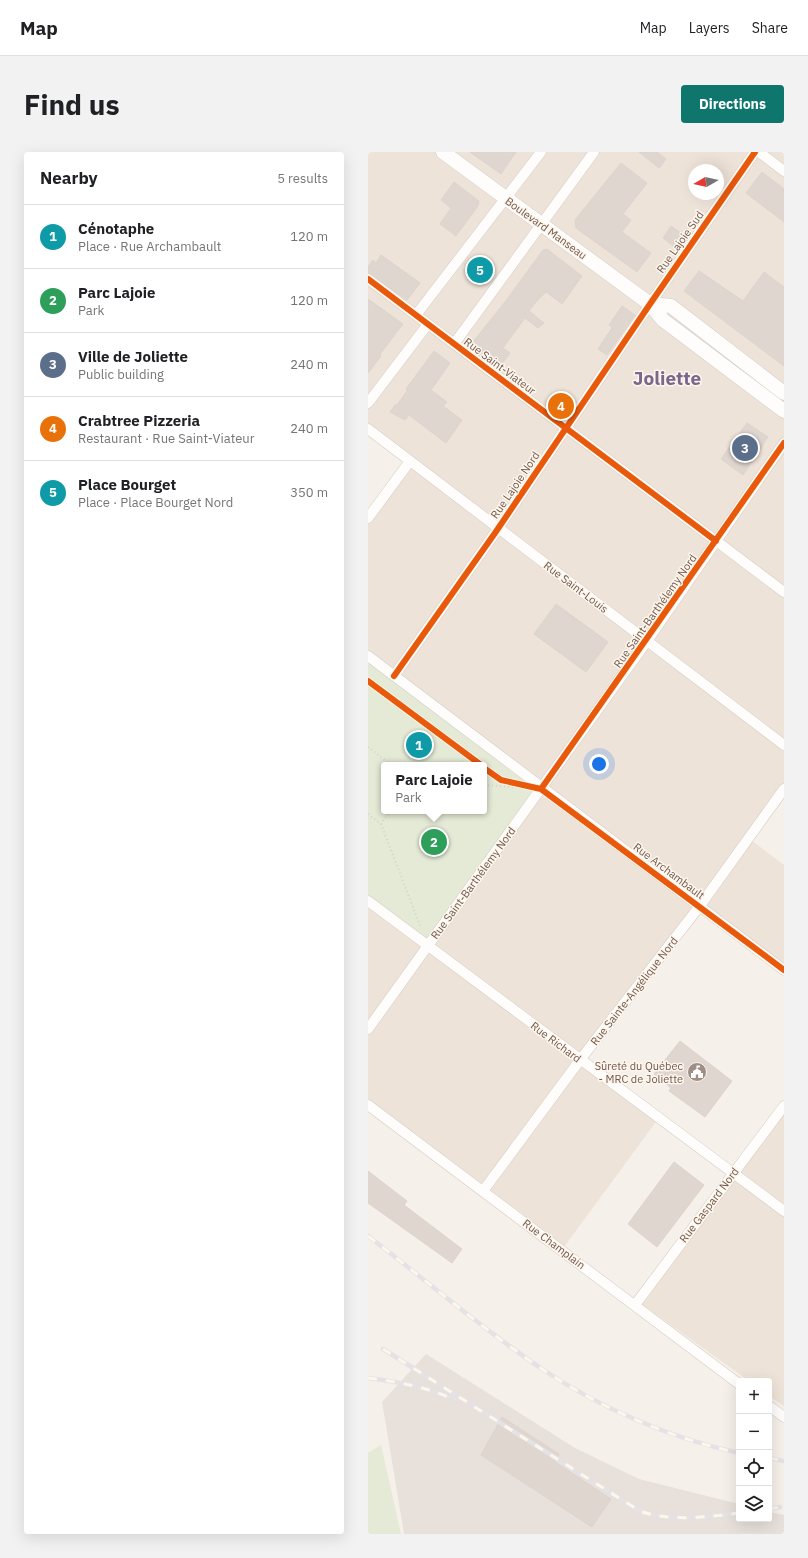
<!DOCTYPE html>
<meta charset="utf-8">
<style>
:root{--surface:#fff;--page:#f2f2f2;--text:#202124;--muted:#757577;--line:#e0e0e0;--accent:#0f766e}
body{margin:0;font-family:"IBM Plex Sans",sans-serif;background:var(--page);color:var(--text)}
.controls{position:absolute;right:12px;bottom:12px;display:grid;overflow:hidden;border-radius:4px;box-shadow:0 4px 16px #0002}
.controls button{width:36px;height:36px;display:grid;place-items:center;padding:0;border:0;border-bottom:1px solid var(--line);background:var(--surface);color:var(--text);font:20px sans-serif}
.compass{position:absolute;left:320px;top:12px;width:36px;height:36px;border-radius:50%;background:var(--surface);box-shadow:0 4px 16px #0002;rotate:261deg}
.you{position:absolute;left:231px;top:612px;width:14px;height:14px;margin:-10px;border:3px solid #fff;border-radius:50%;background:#1a73e8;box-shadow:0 0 0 6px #1a73e833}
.badge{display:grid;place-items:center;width:26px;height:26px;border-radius:50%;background:var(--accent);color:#fff;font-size:13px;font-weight:700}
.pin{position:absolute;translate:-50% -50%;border:2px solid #fff;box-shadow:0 1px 4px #0006}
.popup{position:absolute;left:13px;top:610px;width:106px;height:52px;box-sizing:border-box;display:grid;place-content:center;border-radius:4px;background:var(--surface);filter:drop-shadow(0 1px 3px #0005);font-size:13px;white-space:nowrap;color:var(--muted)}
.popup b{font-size:15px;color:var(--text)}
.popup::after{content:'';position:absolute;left:50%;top:100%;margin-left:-8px;border:8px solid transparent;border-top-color:var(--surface)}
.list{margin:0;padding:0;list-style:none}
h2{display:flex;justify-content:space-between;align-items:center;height:52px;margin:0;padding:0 16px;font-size:17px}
h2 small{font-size:13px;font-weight:400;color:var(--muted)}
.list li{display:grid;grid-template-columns:26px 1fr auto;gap:12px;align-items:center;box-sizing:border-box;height:64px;padding:0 16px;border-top:1px solid var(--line)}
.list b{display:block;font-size:15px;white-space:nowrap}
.list p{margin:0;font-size:13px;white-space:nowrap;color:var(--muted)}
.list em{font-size:13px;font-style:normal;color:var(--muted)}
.icon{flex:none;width:22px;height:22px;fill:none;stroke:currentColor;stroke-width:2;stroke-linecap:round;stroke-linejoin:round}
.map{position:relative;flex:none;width:416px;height:1382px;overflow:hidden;border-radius:4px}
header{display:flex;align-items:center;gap:24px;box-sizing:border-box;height:56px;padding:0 20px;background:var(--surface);border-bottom:1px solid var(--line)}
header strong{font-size:19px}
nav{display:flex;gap:22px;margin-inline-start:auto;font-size:14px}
.intro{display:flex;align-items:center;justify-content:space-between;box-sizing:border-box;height:96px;padding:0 24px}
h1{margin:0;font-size:28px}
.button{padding:10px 18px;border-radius:4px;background:var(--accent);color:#fff;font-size:14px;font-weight:700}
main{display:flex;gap:24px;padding:0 24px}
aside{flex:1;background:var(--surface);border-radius:4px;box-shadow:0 4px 16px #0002}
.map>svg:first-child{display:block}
.residential{fill:#eee3d8;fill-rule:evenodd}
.industrial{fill:#e7e0db}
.green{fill:#e4ead6;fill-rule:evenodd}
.building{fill:#dfd6d0;stroke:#ded3cd}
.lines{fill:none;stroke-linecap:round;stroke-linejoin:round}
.street-casing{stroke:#d3ccc6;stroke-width:11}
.secondary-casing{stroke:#d4cdc7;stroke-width:15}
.path{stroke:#d6d0cb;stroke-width:2;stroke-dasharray:1 3;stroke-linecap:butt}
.street{stroke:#fefdfc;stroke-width:10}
.secondary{stroke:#fefdfc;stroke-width:14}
.rail-casing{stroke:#e4e2e4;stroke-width:4.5}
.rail{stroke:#fdf6ec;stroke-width:3;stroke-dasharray:9;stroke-linecap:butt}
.cycleway-casing{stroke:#fdf6ec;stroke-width:8}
.cycleway{stroke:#e8590c;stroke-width:6}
.labels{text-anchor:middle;stroke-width:3;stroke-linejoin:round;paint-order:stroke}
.street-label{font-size:11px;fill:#71584e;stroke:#fdf6ec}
.poi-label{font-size:11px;fill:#71584e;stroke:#fdf6ec;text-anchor:end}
.town-label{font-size:19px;font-weight:bold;fill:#7d668c;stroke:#fdf6ec}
</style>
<header>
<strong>Map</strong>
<nav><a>Map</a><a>Layers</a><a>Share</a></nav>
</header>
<div class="intro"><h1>Find us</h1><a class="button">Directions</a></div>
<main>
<aside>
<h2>Nearby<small>5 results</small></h2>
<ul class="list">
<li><span class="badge" style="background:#0f9aa8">1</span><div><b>Cénotaphe</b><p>Place · Rue Archambault</p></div><em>120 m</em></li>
<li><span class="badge" style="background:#2e9e5b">2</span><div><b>Parc Lajoie</b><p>Park</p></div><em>120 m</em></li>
<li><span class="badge" style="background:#5c6f8a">3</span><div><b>Ville de Joliette</b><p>Public building</p></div><em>240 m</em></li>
<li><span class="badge" style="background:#e8710a">4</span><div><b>Crabtree Pizzeria</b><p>Restaurant · Rue Saint-Viateur</p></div><em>240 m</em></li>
<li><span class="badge" style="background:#0f9aa8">5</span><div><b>Place Bourget</b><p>Place · Place Bourget Nord</p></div><em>350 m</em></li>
</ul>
</aside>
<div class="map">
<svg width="416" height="1382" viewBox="0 0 416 1382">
<rect width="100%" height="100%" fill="#f6f0ea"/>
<path class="residential" d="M0,0H416V640L382,687L416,713V816L332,752L214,904L293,963L196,1095L0,947V749L173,637L0,501V367L43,308L0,277ZM326,18H350V42H326Z
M416,948V1254L401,1244V1229H381L265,1146Z"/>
<path class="industrial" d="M58,1202L207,1296L271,1327L371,1352V1367H401V1360L416,1363V1382H36L14,1250Z"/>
<path class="green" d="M0,501L173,637L60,794L0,749ZM16,613H116V659H16Z
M13,1293L33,1382H0V1301Z"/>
<path class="building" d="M102,0H148L133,22Z
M271,0H289L298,7L291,16Z
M253,11L279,31L255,62L263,68L254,80L283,101L269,120L208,76L207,68Z
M394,20L416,37V70L378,41Z
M86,30L111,49L110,54L88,84L72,72L83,56L73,48Z
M303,74L320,86L311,98L295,86Z
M179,97L214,124L194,152L178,140L167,151L161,159L176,171L170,176L157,166L135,196L142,201L130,217L101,195L137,150L175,98Z
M13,103L52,131L39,148L0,121V115L5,108L8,111Z
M331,119L375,149L396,120L416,135V214L316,139Z
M0,147L35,172L12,202L13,204L0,221Z
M254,154L267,163L239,203L230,197L244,176L241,173Z
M66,199L82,211L63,238L79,250L75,254L94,268L78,291L41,263L37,268L22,260L27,253H29L39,239L38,237Z
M379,271L400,285L375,323L353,307Z
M188,452L240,490L218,520L166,482Z
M312,889L364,929L337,965L301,939L303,936L286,922Z
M306,1010L336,1033L289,1095L260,1072Z
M0,1019L39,1049L36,1053L94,1097L84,1111L0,1051Z
M134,1265L191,1302L187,1310L243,1347L224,1375L113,1303Z"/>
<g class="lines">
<g class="street-casing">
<path id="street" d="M391,0L416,19
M0,127L416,440
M48,163L173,0
M86,192L226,0
M0,251L60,172
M0,277L416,593
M0,366L42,309
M0,504L416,818
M26,524L127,381L282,152L387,0
M0,749L416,1059
M0,877L279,489L416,291
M0,953L371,1232
M115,1039L212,908L331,755L416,637
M267,1153L416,954
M401,1254L416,1265"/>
</g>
<g class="secondary-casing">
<path id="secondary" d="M75,0L282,152L295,168L416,259
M282,152L303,154L416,241"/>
</g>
<path class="path" d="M0,595L23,613
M116,633L158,636
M0,662L13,672L22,659
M13,672L53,776"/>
<use href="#street" class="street"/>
<use href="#secondary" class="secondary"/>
<g class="rail-casing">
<path id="rail" d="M0,1084C58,1128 113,1176 174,1217C232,1256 302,1286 371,1301
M15,1197L251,1346C258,1350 265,1355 272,1359C300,1370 342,1365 371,1361
M0,1226C30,1230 60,1235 87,1248
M401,1306L416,1309
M401,1357L412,1355"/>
</g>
<use href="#rail" class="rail"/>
<g class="cycleway-casing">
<path id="cycleway" d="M0,127L348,389
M26,524L127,381L282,152L387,0
M0,529L113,613
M116,616L133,628L173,637L416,818
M173,637L416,291"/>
</g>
<use href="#cycleway" class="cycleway"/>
</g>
<defs>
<g id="civic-disc" transform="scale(1)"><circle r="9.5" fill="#a08d85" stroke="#fdf6ec"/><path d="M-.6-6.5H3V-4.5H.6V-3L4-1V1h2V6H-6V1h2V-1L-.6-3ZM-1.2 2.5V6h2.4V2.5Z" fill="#fff"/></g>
</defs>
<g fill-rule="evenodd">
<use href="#civic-disc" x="329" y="920"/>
</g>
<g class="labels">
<g class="street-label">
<text transform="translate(178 76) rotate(36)" y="4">Boulevard Manseau</text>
<text transform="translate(312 90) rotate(-55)" y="4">Rue Lajoie Sud</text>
<text transform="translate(132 214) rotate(37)" y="4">Rue Saint-Viateur</text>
<text transform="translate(147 333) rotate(-56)" y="4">Rue Lajoie Nord</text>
<text transform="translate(208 435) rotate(37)" y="4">Rue Saint-Louis</text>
<text transform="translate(287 459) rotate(-55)" y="4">Rue Saint-Barthélemy Nord</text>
<text transform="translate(301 719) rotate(37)" y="4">Rue Archambault</text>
<text transform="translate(105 731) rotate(-54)" y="4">Rue Saint-Barthélemy Nord</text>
<text transform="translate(266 839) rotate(-52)" y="4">Rue Sainte-Angélique Nord</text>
<text transform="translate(188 890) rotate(37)" y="4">Rue Richard</text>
<text transform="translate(341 1053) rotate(-53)" y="4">Rue Gaspard Nord</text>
<text transform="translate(186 1092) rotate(37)" y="4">Rue Champlain</text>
</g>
<g class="poi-label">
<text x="315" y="918">Sûreté du Québec<tspan x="315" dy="13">- MRC de Joliette</tspan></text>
</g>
<g class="town-label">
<text x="299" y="233">Joliette</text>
</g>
</g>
</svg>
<div class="controls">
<button>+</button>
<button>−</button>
<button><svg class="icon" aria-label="locate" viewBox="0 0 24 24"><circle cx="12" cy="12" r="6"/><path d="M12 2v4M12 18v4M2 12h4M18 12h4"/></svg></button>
<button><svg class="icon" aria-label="layers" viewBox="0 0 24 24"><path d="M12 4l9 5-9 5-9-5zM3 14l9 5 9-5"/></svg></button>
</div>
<svg class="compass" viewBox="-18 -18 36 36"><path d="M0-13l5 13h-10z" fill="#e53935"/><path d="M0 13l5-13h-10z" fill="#757577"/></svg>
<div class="you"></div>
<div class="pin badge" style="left:51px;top:593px;background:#0f9aa8">1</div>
<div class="pin badge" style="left:66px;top:690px;background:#2e9e5b">2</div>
<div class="popup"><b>Parc Lajoie</b>Park</div>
<div class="pin badge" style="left:377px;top:296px;background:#5c6f8a">3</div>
<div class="pin badge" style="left:193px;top:254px;background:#e8710a">4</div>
<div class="pin badge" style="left:112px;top:118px;background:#0f9aa8">5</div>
</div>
</main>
